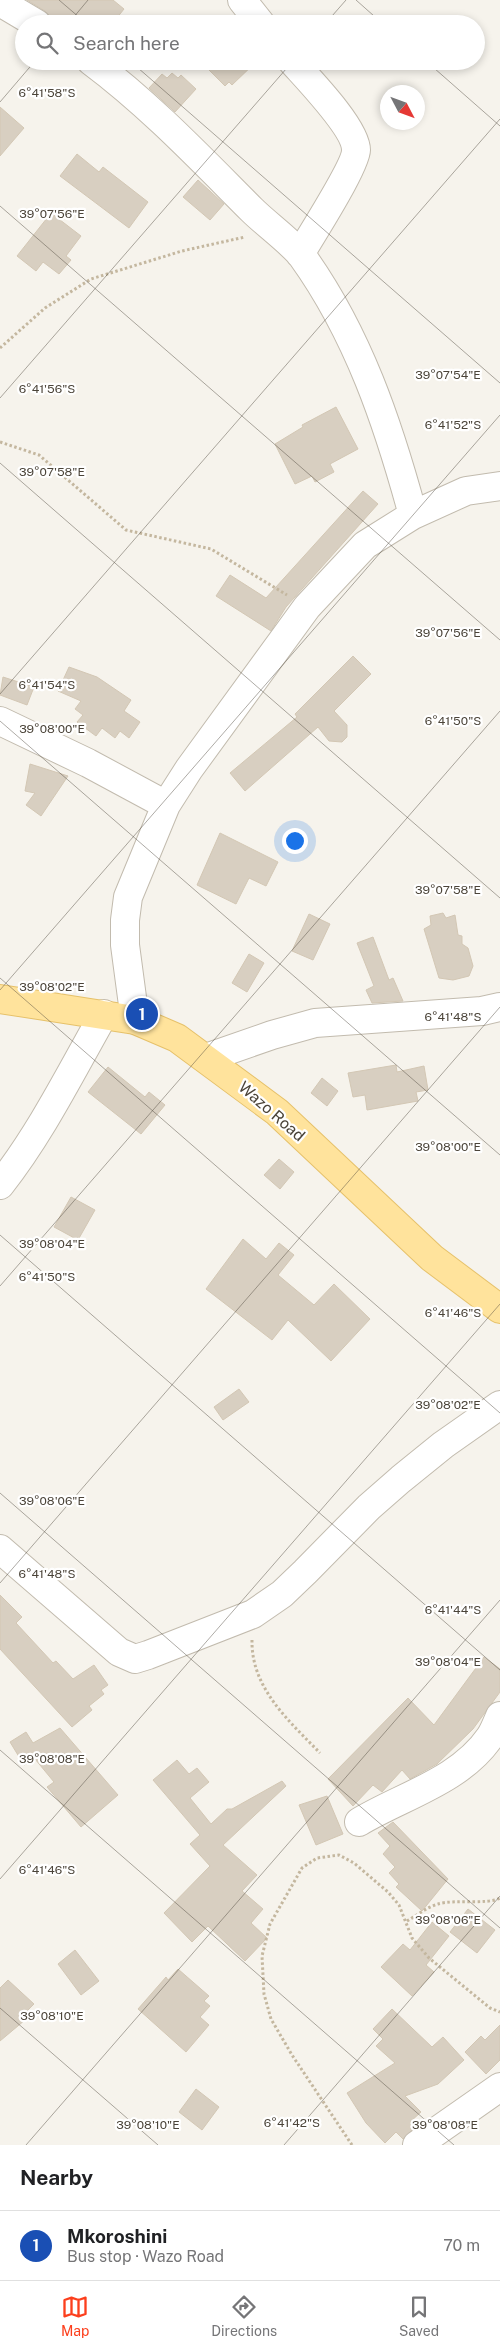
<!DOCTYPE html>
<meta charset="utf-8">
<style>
:root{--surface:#fff;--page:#f6f6f6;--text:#202124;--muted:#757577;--line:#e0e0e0;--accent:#fc3f1d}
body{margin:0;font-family:"Public Sans",sans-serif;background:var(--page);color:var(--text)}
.compass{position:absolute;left:380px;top:85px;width:45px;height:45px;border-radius:50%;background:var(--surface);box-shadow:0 2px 8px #0003;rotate:131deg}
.you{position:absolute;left:294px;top:840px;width:18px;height:18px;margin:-12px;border:4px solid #fff;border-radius:50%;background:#1a73e8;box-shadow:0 0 0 8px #1a73e833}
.badge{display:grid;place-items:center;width:32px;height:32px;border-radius:50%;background:var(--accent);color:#fff;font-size:16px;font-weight:700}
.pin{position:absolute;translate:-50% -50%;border:2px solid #fff;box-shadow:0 1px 5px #0006}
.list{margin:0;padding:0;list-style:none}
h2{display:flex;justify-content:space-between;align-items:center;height:65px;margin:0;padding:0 20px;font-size:21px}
h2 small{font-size:16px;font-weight:400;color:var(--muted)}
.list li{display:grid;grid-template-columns:32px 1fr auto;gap:15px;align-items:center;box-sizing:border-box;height:70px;padding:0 20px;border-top:1px solid var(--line)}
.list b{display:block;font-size:19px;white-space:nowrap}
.list p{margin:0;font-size:16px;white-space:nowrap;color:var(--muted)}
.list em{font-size:16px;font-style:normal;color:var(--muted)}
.icon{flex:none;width:28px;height:28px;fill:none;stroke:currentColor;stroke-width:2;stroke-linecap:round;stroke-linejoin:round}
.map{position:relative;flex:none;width:500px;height:2145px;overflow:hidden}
.search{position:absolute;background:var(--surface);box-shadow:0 2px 8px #0003;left:15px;right:15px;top:15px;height:55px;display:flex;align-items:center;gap:12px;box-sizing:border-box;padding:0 18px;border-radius:28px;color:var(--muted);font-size:19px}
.sheet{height:135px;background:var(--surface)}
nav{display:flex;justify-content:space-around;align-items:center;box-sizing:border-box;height:70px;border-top:1px solid var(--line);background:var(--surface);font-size:14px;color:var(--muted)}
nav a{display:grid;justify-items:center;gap:2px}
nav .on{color:var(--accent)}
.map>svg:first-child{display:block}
.building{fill:#d8cfc1;stroke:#d3c7b4}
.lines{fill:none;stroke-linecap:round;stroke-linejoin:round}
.minor-casing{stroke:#c2bbae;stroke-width:30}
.major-casing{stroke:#e6c16a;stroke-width:30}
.path{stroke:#c4b79f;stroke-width:3;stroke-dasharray:2.5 2.5;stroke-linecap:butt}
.minor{stroke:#fff;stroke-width:28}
.major{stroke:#ffe39c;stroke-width:28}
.ticks{fill:none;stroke:#4b4439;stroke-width:1;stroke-opacity:0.45}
.labels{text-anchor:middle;stroke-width:4.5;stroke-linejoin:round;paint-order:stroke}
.street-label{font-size:16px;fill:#4b4439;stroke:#fff}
.ticks-label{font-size:12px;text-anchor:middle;fill:#4b4439;stroke:#fff;stroke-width:4.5;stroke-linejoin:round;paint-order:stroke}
</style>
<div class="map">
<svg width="500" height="2145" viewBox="0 0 500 2145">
<rect width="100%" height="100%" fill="#f6f3ec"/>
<path class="building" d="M27,0H113L124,9L112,24H53L51,17L45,11Z
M200,61H257L232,85L229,82L225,86Z
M172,73L178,78L181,75L196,89L175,112L149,88L162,74L167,78Z
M0,107L24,128L0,156Z
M77,154L99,172L103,167L148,202L129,228L60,176Z
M198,180L224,204L210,220L183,197Z
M51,213L81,236L66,256L71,260L59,274L43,262L36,271L17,256Z
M336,407L358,449L330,464L334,472L315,482L312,476L295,484L275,444L303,427L302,425Z
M363,491L378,504L286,607L271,631L216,596L230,575L266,598Z
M353,656L371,674L334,711L347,725V737L342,742L329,741L318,727L245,791L230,773L297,717L295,714Z
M69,667L97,677L131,700L124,711L140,722L129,738L120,731L115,738L102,728L96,736L77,722L83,715L75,709L81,701L58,691Z
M3,677L34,687L27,705L0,695Z
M30,764L68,776L41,816L26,805L35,793L25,791Z
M220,833L278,862L266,886L249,878L236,904L197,885Z
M443,913L446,918L455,915L458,935L462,936V944L468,948L473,966L469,976L453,980L439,978L424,929L431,925L430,916Z
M309,914L330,924L313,960L292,951Z
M373,937L389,980L393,978L403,1001L372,1003L366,990L374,986L357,943Z
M249,954L264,963L247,992L232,983Z
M396,1065L397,1072L424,1066L428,1090L416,1092L418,1101L367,1110L365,1095L353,1097L348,1073Z
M108,1067L145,1097L149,1092L165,1105L141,1134L88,1092Z
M322,1078L338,1091L327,1106L311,1093Z
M279,1159L294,1172L280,1189L264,1175Z
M71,1197L95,1210L78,1240L54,1227Z
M243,1239L266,1259L279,1243L294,1255L278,1275L314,1305L334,1284L370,1319L331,1361L288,1320L272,1340L206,1289Z
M239,1389L249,1402L223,1420L214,1407Z
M0,1595L22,1617L16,1623L53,1663L56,1661L73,1679L94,1665L108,1685L101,1690L104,1694L89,1706L92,1710L72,1727L0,1649Z
M484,1657L500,1669V1692L473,1729L437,1764L410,1779L402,1770L382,1792L373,1785L353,1806L328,1779L408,1698L434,1725Z
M60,1728L118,1795L81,1827L47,1787L54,1782L35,1759L24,1765L10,1742L26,1732L33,1743Z
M177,1760L189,1774L197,1768L209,1782L190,1798L211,1824L227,1809H232L282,1781L286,1786L223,1845L257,1875L242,1891L263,1909L251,1923L267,1938L245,1961L208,1926L192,1942L164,1913L210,1866L190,1844L200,1835L153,1780Z
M327,1796L343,1834L316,1845L299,1805Z
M393,1822L448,1879L422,1911L396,1887L399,1884L389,1873L395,1867L383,1854L390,1846L378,1833Z
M468,1909L495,1930L477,1953L450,1932Z
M432,1922L449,1936L426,1965L434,1972L412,1996L381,1967L403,1944L410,1950Z
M75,1950L99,1981L81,1995L58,1964Z
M178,1969L209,1996L204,2001L210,2006L200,2017L209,2025L186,2052L138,2009L166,1977L168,1980Z
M8,1980L34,2004L26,2012L31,2015L0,2041V1988Z
M392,2009L432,2047L443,2037L464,2060L438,2084L405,2096L421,2112L410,2122L415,2127L403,2139L396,2132L385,2143L366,2123L347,2093L395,2063L376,2046L383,2039L373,2029Z
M500,2025V2060L486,2074L465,2052L481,2036L485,2040Z
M196,2089L219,2107L202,2130L179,2112Z"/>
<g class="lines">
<g class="minor-casing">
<path id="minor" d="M242,0L261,24
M0,2L37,24
M91,61C150,105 201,159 252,210C265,223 292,243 302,256C358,334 388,423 413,515
M292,61C307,78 356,128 356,150C356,165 311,236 300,254
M0,721L88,763L166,805
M135,1020L125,945V920L128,897L166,805L189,769L307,607L365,545L413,515L466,491L500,486
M206,1058L272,1035L315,1023L482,1011L500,1007
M0,1185C41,1133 71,1072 104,1014
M0,1549L119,1652L135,1659L148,1655L253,1614L282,1594L305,1572L369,1507L401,1479L443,1445L500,1405
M359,1822C402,1796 460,1781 490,1737C494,1731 497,1723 500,1716
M417,2145L500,2087"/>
</g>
<g class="major-casing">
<path id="major" d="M0,999L135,1020L177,1038L277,1112L432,1258L500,1309"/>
</g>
<path class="path" d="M0,348L45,308L91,279L182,251L245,237
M0,442L39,455L126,530L211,549L287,595
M252,1640C251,1688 289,1721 320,1753
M407,1921C416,1916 427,1907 438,1904C455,1899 487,1905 500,1898
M352,2145L292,2055L271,2019L264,1994L262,1956L270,1924L302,1868L317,1858L339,1855L354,1863L388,1892L399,1905L412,1938L429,1958L490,2008L500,2012"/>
<use href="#minor" class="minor"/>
<use href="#major" class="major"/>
</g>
<path class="ticks" d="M59,0L87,24M356,0L383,24M68,24L88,0M325,24L346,0M130,61L500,383M426,61L500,126M0,102L35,61M0,206L500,640M0,398L293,61M0,463L500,898M0,694L500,119M0,721L500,1155M0,978L500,1413M0,990L500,415M0,1235L500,1670M0,1286L500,711M0,1493L500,1928M0,1583L500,1007M0,1750L454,2145M0,1879L500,1304M0,2008L158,2145M26,2145L500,1600M284,2145L500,1896"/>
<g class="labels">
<g class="street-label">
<text transform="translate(272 1111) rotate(41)" y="6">Wazo Road</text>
</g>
</g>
<g class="ticks-label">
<text x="47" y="97">6°41'58"S</text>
<text x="52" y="218">39°07'56"E</text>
<text x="448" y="379">39°07'54"E</text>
<text x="47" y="393">6°41'56"S</text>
<text x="453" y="429">6°41'52"S</text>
<text x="52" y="476">39°07'58"E</text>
<text x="448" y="637">39°07'56"E</text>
<text x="47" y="689">6°41'54"S</text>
<text x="453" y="725">6°41'50"S</text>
<text x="52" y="733">39°08'00"E</text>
<text x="448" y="894">39°07'58"E</text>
<text x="52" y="991">39°08'02"E</text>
<text x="453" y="1021">6°41'48"S</text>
<text x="448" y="1151">39°08'00"E</text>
<text x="52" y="1248">39°08'04"E</text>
<text x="47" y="1281">6°41'50"S</text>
<text x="453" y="1317">6°41'46"S</text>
<text x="448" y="1409">39°08'02"E</text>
<text x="52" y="1505">39°08'06"E</text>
<text x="47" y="1578">6°41'48"S</text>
<text x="453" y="1614">6°41'44"S</text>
<text x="448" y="1666">39°08'04"E</text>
<text x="52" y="1763">39°08'08"E</text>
<text x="47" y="1874">6°41'46"S</text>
<text x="448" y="1924">39°08'06"E</text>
<text x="52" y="2020">39°08'10"E</text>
<text x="292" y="2127">6°41'42"S</text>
<text x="148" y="2129">39°08'10"E</text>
<text x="445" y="2129">39°08'08"E</text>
</g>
</svg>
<svg class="compass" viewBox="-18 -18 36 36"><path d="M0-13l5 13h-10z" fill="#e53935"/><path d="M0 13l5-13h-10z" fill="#757577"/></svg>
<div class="you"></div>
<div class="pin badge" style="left:142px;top:1014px;background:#1a4fb4">1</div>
<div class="search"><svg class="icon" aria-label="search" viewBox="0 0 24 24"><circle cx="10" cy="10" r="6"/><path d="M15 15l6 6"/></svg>Search here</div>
</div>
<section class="sheet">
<h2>Nearby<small></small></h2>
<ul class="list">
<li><span class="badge" style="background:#1a4fb4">1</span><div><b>Mkoroshini</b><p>Bus stop · Wazo Road</p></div><em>70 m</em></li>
</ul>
</section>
<nav>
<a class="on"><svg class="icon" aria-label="map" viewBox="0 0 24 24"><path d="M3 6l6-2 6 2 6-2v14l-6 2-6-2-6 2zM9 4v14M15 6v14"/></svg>Map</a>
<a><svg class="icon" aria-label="directions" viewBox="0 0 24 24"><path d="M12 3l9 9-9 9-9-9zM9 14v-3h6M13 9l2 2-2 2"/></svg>Directions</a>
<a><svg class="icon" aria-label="saved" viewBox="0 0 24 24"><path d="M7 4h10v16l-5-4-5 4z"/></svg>Saved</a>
</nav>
